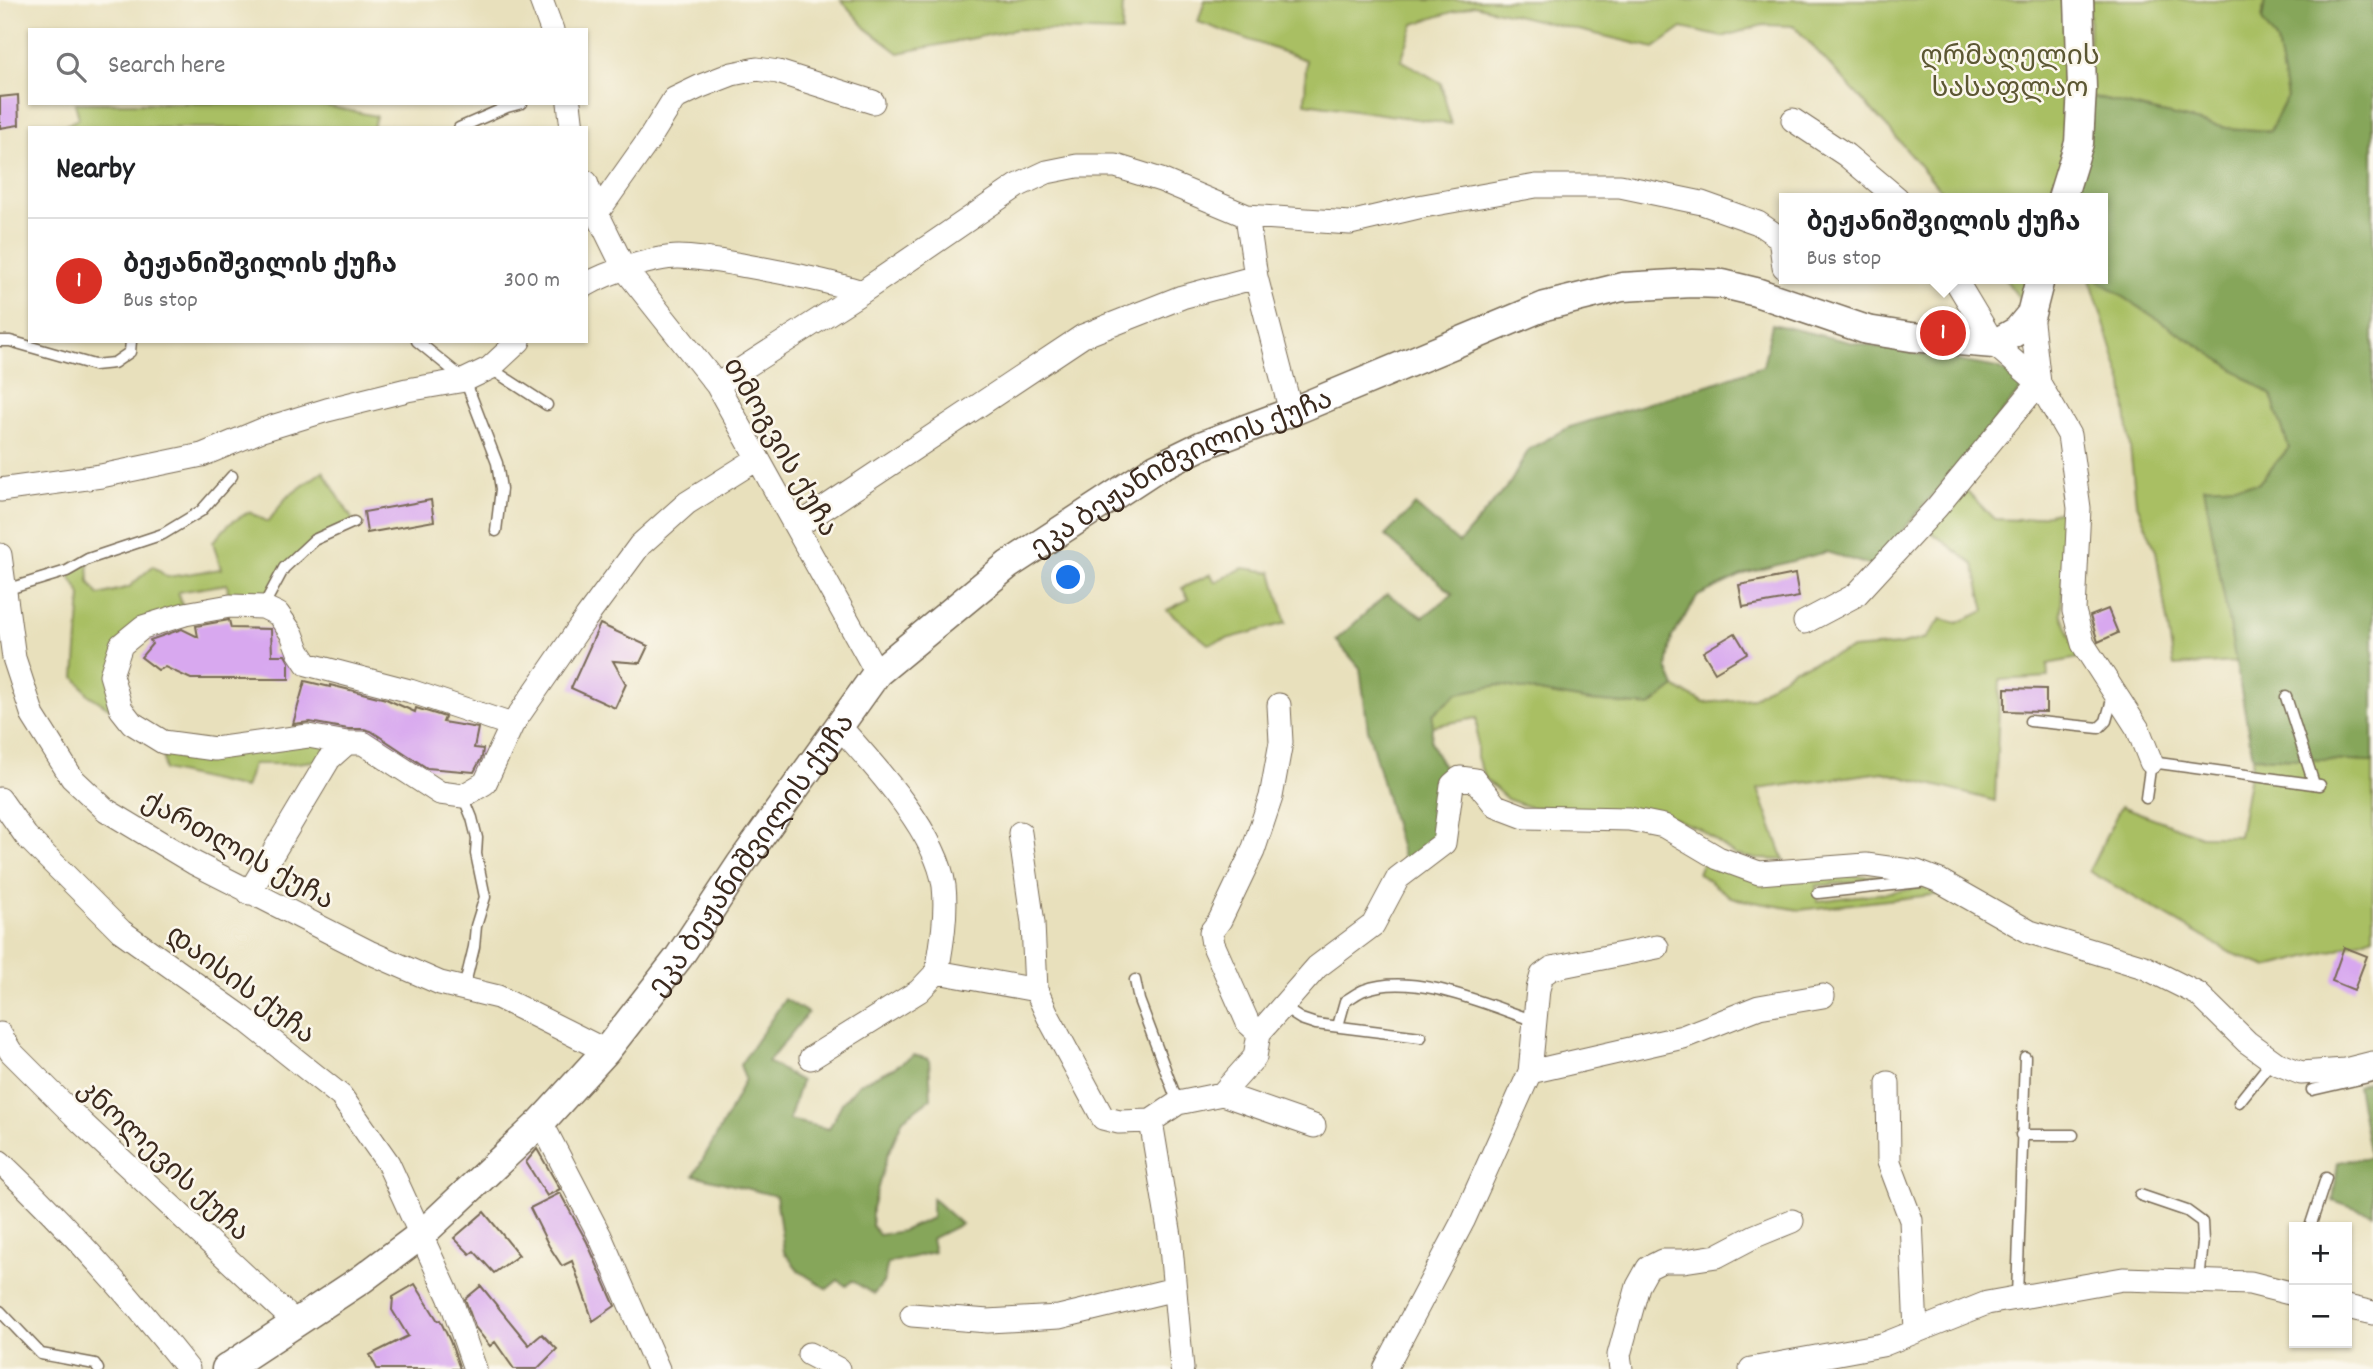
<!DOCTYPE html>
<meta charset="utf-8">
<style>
:root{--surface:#fff;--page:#f2f2f2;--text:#202124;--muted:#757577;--line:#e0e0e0;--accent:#d93025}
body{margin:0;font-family:Dekko,"Noto Sans Georgian",sans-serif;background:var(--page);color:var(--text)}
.controls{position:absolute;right:21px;bottom:21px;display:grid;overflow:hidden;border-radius:0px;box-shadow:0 2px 5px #0004}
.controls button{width:63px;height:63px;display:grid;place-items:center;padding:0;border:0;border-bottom:2px solid var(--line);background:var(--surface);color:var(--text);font:35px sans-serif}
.you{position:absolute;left:1069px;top:578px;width:24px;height:24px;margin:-18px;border:5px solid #fff;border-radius:50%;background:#1a73e8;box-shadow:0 0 0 10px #1a73e833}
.badge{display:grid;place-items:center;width:46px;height:46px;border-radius:50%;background:var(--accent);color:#fff;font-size:23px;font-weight:700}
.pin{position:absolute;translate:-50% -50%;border:4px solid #fff;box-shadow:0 2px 7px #0006}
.popup{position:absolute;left:1779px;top:193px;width:329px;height:91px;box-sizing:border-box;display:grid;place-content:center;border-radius:0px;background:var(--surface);filter:drop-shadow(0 2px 5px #0005);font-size:23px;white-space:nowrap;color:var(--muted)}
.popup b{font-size:26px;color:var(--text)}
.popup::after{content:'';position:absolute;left:50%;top:100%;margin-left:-14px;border:14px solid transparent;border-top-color:var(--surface)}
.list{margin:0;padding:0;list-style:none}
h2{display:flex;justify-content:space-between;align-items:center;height:91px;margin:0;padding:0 28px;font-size:30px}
h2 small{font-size:23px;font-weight:400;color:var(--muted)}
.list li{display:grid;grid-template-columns:46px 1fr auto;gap:21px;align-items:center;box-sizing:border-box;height:126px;padding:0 28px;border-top:2px solid var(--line)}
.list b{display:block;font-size:26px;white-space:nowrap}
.list p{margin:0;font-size:23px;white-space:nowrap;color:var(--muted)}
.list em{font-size:23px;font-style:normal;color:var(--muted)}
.icon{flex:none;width:38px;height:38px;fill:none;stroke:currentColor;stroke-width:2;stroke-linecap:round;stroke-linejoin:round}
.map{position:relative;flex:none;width:2373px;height:1369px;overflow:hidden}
.search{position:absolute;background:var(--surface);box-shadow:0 2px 5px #0004;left:28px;top:28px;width:560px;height:77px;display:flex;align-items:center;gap:18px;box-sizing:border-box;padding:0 24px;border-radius:0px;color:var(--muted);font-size:26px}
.panel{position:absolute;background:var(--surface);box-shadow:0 2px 5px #0004;left:28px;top:126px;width:560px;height:217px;border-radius:0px}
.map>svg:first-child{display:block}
.green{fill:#a9bf64;stroke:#727441;stroke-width:2}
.forest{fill:#86a65a;stroke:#60683c;stroke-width:2}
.building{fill:#d8a8ef}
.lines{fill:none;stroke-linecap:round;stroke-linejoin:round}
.service-casing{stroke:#786a55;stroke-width:13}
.minor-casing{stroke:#786a55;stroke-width:25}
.tertiary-casing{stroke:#786a55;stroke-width:31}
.service{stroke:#fff;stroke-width:10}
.minor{stroke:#fff;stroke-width:23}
.tertiary{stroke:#fff;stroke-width:28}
.labels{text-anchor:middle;stroke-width:5;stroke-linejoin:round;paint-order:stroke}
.park-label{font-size:28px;fill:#5c5733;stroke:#fbf7ec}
.street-label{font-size:28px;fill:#3b2a1e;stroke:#fbf7ec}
</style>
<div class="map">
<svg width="2373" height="1369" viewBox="0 0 2373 1369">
<rect width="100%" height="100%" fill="#fbf7ec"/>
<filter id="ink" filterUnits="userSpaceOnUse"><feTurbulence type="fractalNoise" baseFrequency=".0143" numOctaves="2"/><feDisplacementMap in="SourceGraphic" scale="14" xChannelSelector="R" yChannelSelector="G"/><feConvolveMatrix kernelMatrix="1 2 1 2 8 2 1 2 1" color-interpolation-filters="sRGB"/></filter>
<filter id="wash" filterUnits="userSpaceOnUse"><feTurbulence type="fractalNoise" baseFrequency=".00686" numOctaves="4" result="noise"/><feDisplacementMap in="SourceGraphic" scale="28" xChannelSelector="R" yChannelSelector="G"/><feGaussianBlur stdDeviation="1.57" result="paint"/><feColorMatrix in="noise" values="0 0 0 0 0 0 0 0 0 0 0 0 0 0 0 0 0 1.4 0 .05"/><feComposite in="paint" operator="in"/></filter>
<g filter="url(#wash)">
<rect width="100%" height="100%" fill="#e8e0bc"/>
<path class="green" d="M841,0H1123L1122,32L1018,29L899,53L867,29Z
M1205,0H2079L2062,198H1947L1889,129L1794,26L1763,25L1722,37L1682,28L1654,48L1474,5L1414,24L1401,60L1441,83L1451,124L1305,103L1306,60L1198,22Z
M2090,0H2265L2262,20L2277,42L2287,97L2270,131L2226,128L2088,96Z
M75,103H312L376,116L373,128H61L79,118Z
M2005,279H2040L2031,314Z
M2090,279H2096L2219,359L2271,395L2289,448L2258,484L2204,487L2236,662L2174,666L2156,551L2136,502L2123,384Z
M323,471L354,522L314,540L284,568L263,607L230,606L227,584L178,592L185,614L143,627L111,676L132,723L89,695L75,677L81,595L67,571L88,559L89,582L99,595L129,587L153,566L167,577L221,569L213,542L229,524L249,512L268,522L286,498Z
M1965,489L1994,519L2022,520L2066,510L2061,613L2079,658L2047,664L2048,677L2000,680L1995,801L1883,772L1758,789L1784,860L1758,859L1735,855L1700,829L1658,812L1529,807L1507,799L1485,779L1477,757V718L1432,726L1433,714L1458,693L1499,685L1590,701L1650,706L1675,687L1704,703L1753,698L1793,669L1852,649L1899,645L1926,638L1941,619L1957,623L1985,611L1974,565L1929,530Z
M1243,568L1272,572L1286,623L1208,644L1167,610L1189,599L1182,588L1211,574L1215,582Z
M329,739V759L288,764H253L245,788L164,770L163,742Z
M2253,757L2373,762V936L2335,950L2268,967L2231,953L2089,871L2121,806L2201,836H2239Z
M1703,861L1833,875L1902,877L1816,886L1818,901L1929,887L1950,893L1799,910L1732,898L1698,873Z"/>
<path class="forest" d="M2265,0H2373V762L2253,757L2204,487L2258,484L2289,448L2271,395L2219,359L2096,279H2102V198H2069L2088,96L2226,128L2270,131L2287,97L2277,42L2262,20Z
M1772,324L1854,343L1998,368L2025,385L1873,566L1826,552L1744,574L1698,596L1672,637L1667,668L1675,687L1650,706L1590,701L1499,685L1458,693L1433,714L1431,741L1436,754L1448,773L1441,841L1404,861L1368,730L1360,668L1336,640L1387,594L1423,617L1453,594L1385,536L1415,505L1459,543L1510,483L1529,449L1570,427L1711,384L1763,366Z
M785,999L808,1013L768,1062L801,1081L789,1120L829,1129L842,1103L859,1084L893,1068L914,1055L929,1059L931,1098L903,1119L887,1156L872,1208V1226L879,1235L902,1231L932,1218V1198L961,1224L931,1239L934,1252L888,1263L883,1283L874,1294L852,1281L846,1286L838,1280L827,1289L799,1271L784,1252L776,1196L694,1175L729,1113L745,1079L740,1065Z
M2373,1080V1214L2333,1200L2338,1162L2370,1157L2357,1086Z"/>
<g id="blocks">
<path class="building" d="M18,95L19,125L0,128V97Z
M431,500L434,521L367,533L364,512Z
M1795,574L1799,597L1743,607L1739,585Z
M2108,609L2118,633L2098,642L2090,616Z
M229,620L231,628L271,629L272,655H285L289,662V679H191L165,667L158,670L141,657L152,644L150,640L182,629L198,637L196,626Z
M600,624L648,646L640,663L613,661L626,684L615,708L571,688Z
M1735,633L1747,653L1715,672L1703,652Z
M305,681L330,687V685L386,699L415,712L416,708L445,717L443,722L478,728L474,748L483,749L482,757L474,772L427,768L371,731L364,729H348L310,722L293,724Z
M2005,688L2046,689V712L2005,711Z
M2344,947L2367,956L2354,990L2332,981Z
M537,1149L560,1189L547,1196L526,1162Z
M560,1193L587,1242L615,1306L593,1321L572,1261L562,1266L549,1246L530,1208Z
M484,1212L519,1255L494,1273L474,1251L470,1254L454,1238Z
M415,1284L438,1321L440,1320L450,1341L460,1369H377L370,1355L408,1336L392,1310L393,1297Z
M481,1286L529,1345L542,1334L557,1349L537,1369H514L495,1342L490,1346L475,1327L465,1299Z"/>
</g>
</g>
<g filter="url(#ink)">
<use href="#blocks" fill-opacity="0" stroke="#786a55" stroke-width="2"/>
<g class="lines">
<g class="service-casing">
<path id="service" d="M459,128L507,107L522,103
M0,341H10L94,365L114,363L130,352L131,341
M417,341L465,380L497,463L501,489L496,531
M490,368L547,405
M5,590L67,571L88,559L163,534L201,511L232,476
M263,607L284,568L314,540L354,522
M2286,697L2314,784
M2030,721L2099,728L2106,721L2113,696
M463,796L472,818L477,838L476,854L485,897L476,926L474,947L464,988
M2146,798L2151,762L2320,785
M1818,893L1920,882
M1135,980L1139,1000L1178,1103
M1282,1007L1301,1019L1316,1024L1421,1037
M1338,1026L1345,1001C1351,998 1358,992 1364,990C1414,971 1487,1005 1535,1021
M2312,1090L2373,1076
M2239,1102L2267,1067L2276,1063
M2021,1135H2073
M2140,1195L2187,1211L2202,1222L2203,1242L2199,1281
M2310,1227L2326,1178
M2017,1297L2025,1057
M0,1311L41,1354L95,1364L98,1369"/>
</g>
<g class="minor-casing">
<path id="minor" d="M541,0L552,30
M569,103L572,128
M1793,120L1846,155L1897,198
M586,182L597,213L624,268L717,385L877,673
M597,213L648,141L674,99L701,86L732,74L757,69L778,72L873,102
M1247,216L1256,277L1291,412
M1955,279L1994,344L2039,383L2069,435L2079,508L2074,611L2083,644L2138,729L2151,762
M586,285C605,273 655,257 678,257C700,257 725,262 747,266C786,273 825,280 862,292
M717,385L862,292L1017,186L1047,172L1077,166H1116L1161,180L1247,216L1350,223L1418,207L1536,186H1620L1702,203L1758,223L1780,238L1784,267
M0,490L101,476L202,455L262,430L327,410L407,390L465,380L490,368L519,341
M796,527L1083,336L1182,297L1256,277
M0,555L14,658L33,716L72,778L106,810L194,863L369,952L440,983L498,997L606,1051
M1805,622L1856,595L1937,507L2039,383L2031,314
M512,725L410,691L307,664L299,652L292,634L278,614L263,607L230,606L185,614L143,627L121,645L111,675L121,709L132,723L163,742L215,749L308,736L347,743H363L440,793L463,796L485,783L512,725L586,618L640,545L687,503L757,459
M839,726C874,765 937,833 944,886C947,914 942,944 937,972
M0,799L26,836L121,931L242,1017L341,1096L388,1163L452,1303L475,1369
M1020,833L1033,923L1036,990
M249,893L329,759L347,743
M1259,1033L1248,1023L1213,944L1211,932L1220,920L1253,851L1271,797L1281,742L1279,705
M0,1034L11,1052L82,1123L296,1323
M811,1058L919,991L937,972L1036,990L1048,1016L1103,1118L1119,1122L1151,1121L1178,1103L1222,1094L1314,1126
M1530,1072L1683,1037L1759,1007L1823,996
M1888,1083L1889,1162L1911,1220L1916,1331
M1222,1094L1255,1057L1259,1033L1317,967L1373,925L1398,878L1444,843L1452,785L1460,778L1475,780L1496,806L1525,817L1629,819L1664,826L1718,858L1759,873L1866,865L1917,872L1940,881L2030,932L2144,967L2198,994L2247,1042L2276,1063L2301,1073L2345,1070L2373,1063
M1151,1121L1170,1236L1182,1369
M541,1122L600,1236L658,1369
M0,1162C68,1226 130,1296 188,1369
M2347,1307L2373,1313
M912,1315L988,1321L1059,1317L1175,1289
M809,1354L838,1369
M1385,1369L1463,1221L1530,1072L1538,989L1542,975L1552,968L1657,947
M1621,1369L1619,1355L1638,1286L1648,1268L1662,1261H1684L1717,1256L1755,1236L1792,1221
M1751,1369L1882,1345L1987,1303L2123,1279L2250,1283L2294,1294"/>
</g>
<g class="tertiary-casing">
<g id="tertiary">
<path d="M2062,198L2079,143L2082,88L2079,0"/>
<path id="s1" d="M226,1369L362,1279L422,1234L541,1122L606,1051L679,957L740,865L877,673L1008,565L1156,468L1203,445L1291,412L1545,306L1622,287L1692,283L1723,284L1756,292L1867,330L1911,337L1994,344L2017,331L2031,314L2040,279"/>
</g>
</g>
<use href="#service" class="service"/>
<use href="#minor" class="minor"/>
<use href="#tertiary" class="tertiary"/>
</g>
</g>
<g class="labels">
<g class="park-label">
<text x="2010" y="64">ღრმაღელის<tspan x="2010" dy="32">სასაფლაო</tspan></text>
</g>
<g class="street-label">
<text transform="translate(782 446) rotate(60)" y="10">თმოგვის ქუჩა</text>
<text dy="10" stroke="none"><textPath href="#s1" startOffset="1330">ეკა ბეჟანიშვილის ქუჩა</textPath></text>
<text transform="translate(239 849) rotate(29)" y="10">ქართლის ქუჩა</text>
<text dy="10" stroke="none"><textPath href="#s1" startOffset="742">ეკა ბეჟანიშვილის ქუჩა</textPath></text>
<text transform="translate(242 983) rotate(37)" y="10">დაისის ქუჩა</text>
<text transform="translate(165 1159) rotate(43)" y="10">კნოლევის ქუჩა</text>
</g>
</g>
</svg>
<div class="controls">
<button>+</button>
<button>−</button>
</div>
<div class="you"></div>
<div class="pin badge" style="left:1943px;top:333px">1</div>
<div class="popup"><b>ბეჟანიშვილის ქუჩა</b>Bus stop</div>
<div class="search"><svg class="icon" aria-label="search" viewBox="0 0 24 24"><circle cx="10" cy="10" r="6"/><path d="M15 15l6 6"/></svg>Search here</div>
<section class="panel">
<h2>Nearby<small></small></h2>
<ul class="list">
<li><span class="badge">1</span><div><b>ბეჟანიშვილის ქუჩა</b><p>Bus stop</p></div><em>300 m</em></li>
</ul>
</section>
</div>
